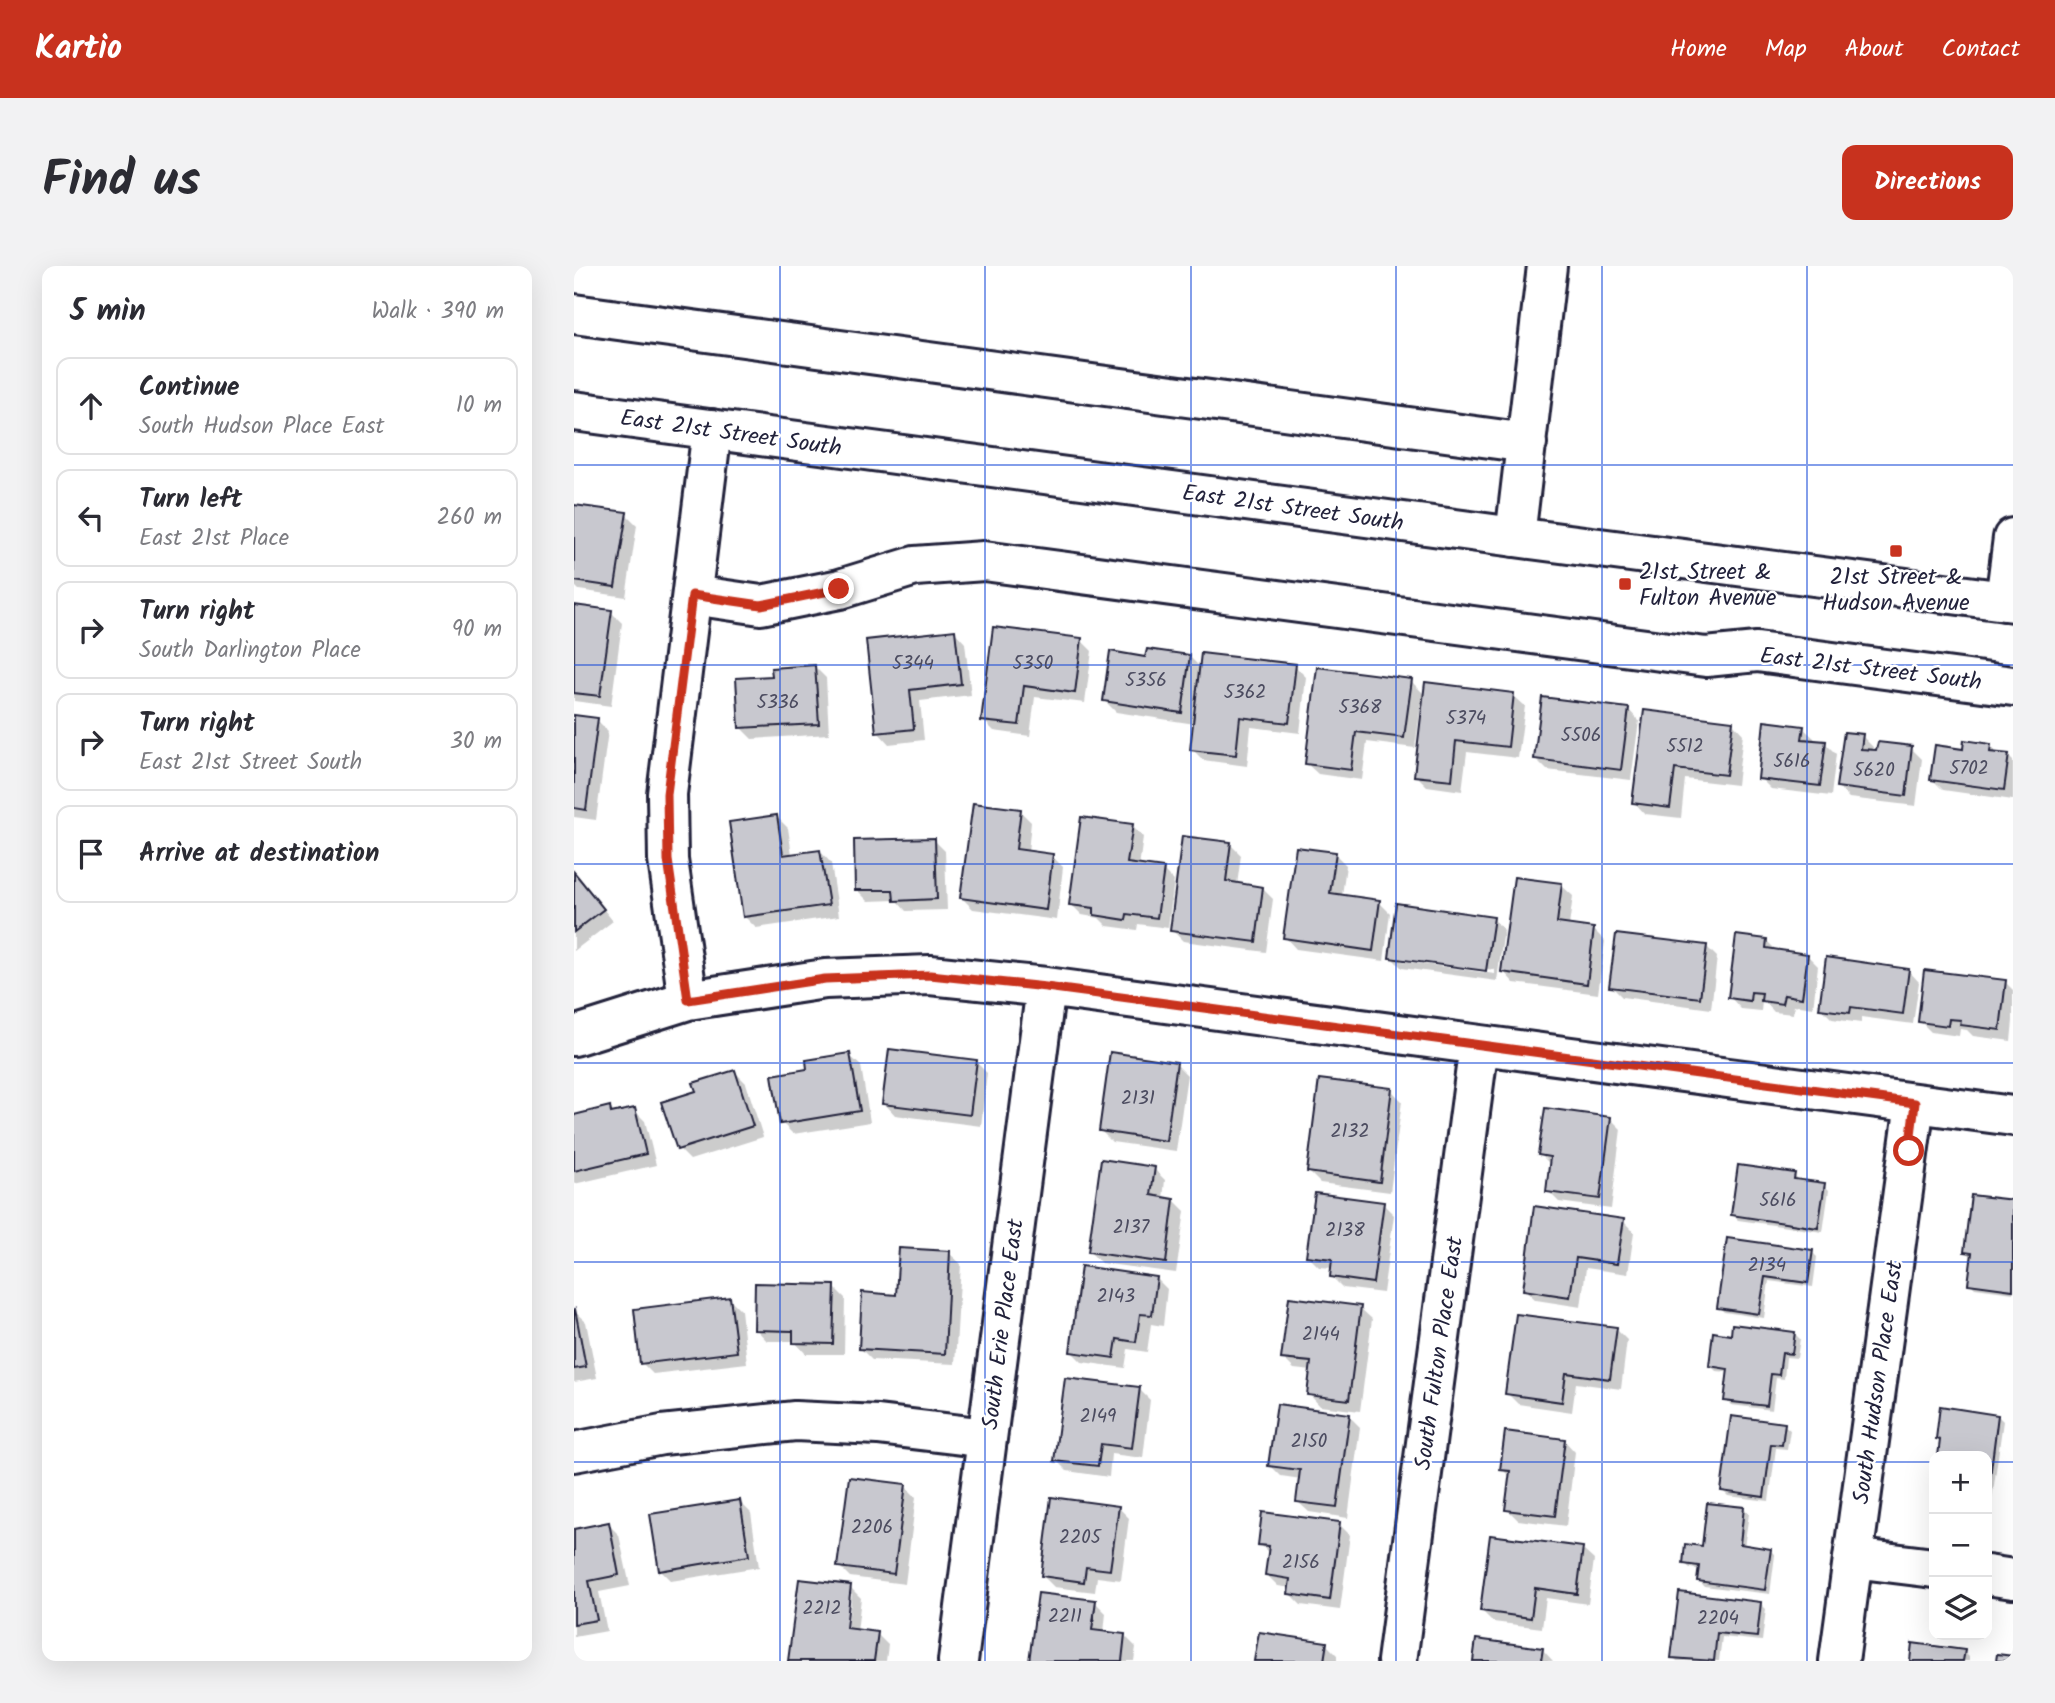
<!DOCTYPE html>
<meta charset="utf-8">
<style>
:root{--surface:#fff;--page:#f2f2f3;--text:#2b2b33;--muted:#7c7c81;--line:#e1e1e2;--accent:#c8321e}
body{margin:0;font-family:Kalam,sans-serif;background:var(--page);color:var(--text)}
.controls{position:absolute;right:21px;bottom:21px;display:grid;overflow:hidden;border-radius:14px;box-shadow:0 7px 28px #0002}
.controls button{width:63px;height:63px;display:grid;place-items:center;padding:0;border:0;border-bottom:2px solid var(--line);background:var(--surface);color:var(--text);font:35px sans-serif}
.stop{position:absolute;width:21px;height:21px;margin:-16px;border:5px solid #c8321e;border-radius:50%;background:#fff}
.stop.end{background:#c8321e;border-color:#fff;box-shadow:0 2px 7px #0008}
.list{margin:0;padding:0;list-style:none}
h2{display:flex;justify-content:space-between;align-items:center;height:91px;margin:0;padding:0 28px;font-size:30px}
h2 small{font-size:23px;font-weight:400;color:var(--muted)}
.list li{display:grid;grid-template-columns:46px 1fr auto;gap:21px;align-items:center;box-sizing:border-box;height:98px;margin:0 14px 14px;padding:0 14px;border:2px solid var(--line);border-radius:14px}
.list b{display:block;font-size:26px;white-space:nowrap}
.list p{margin:0;font-size:23px;white-space:nowrap;color:var(--muted)}
.list em{font-size:23px;font-style:normal;color:var(--muted)}
.icon{flex:none;width:38px;height:38px;fill:none;stroke:currentColor;stroke-width:2;stroke-linecap:round;stroke-linejoin:round}
.map{position:relative;flex:none;width:1439px;height:1395px;overflow:hidden;border-radius:14px}
header{display:flex;align-items:center;gap:42px;box-sizing:border-box;height:98px;padding:0 35px;background:var(--accent);color:#fff}
header strong{font-size:33px}
nav{display:flex;gap:38px;margin-inline-start:auto;font-size:24px}
.intro{display:flex;align-items:center;justify-content:space-between;box-sizing:border-box;height:168px;padding:0 42px}
h1{margin:0;font-size:49px}
.button{padding:18px 32px;border-radius:14px;background:var(--accent);color:#fff;font-size:24px;font-weight:700}
main{display:flex;gap:42px;padding:0 42px}
aside{flex:1;background:var(--surface);border-radius:14px;box-shadow:0 7px 28px #0002}
.map>svg:first-child{display:block}
.shadow{fill:#0003;fill-rule:evenodd}
.building{fill:#c8c8cf;stroke:#22223b;stroke-width:2}
.lines{fill:none;stroke-linecap:round;stroke-linejoin:round}
.minor-casing{stroke:#22223b;stroke-width:44}
.major-casing{stroke:#22223b;stroke-width:44}
.minor{stroke:#fff;stroke-width:38}
.major{stroke:#fff;stroke-width:38}
.route{stroke:#c8321e;stroke-width:9}
.grid{fill:none;stroke:#1d4ed8;stroke-width:2;stroke-opacity:0.55}
.poi-dot{fill:#c8321e;stroke:#fff;stroke-width:2.5}
.labels{text-anchor:middle;stroke-width:5;stroke-linejoin:round;paint-order:stroke}
.number-label{font-size:19px;fill:#4c4c60}
.street-label{font-size:23px;fill:#22223b;stroke:#fff}
.poi-label{font-size:23px;fill:#22223b;stroke:#fff;text-anchor:start}
</style>
<header>
<strong>Kartio</strong>
<nav><a>Home</a><a>Map</a><a>About</a><a>Contact</a></nav>
</header>
<div class="intro"><h1>Find us</h1><a class="button">Directions</a></div>
<main>
<aside>
<h2>5 min<small>Walk · 390 m</small></h2>
<ul class="list">
<li><svg class="icon" aria-label="ahead" viewBox="0 0 24 24"><path d="M12 20V5M6 11l6-6 6 6"/></svg><div><b>Continue</b><p>South Hudson Place East</p></div><em>10 m</em></li>
<li><svg class="icon" aria-label="left" viewBox="0 0 24 24"><path d="M17 20v-9H6M10 6l-5 5 5 5"/></svg><div><b>Turn left</b><p>East 21st Place</p></div><em>260 m</em></li>
<li><svg class="icon" aria-label="right" viewBox="0 0 24 24"><path d="M7 20v-9h11M14 6l5 5-5 5"/></svg><div><b>Turn right</b><p>South Darlington Place</p></div><em>90 m</em></li>
<li><svg class="icon" aria-label="right" viewBox="0 0 24 24"><path d="M7 20v-9h11M14 6l5 5-5 5"/></svg><div><b>Turn right</b><p>East 21st Street South</p></div><em>30 m</em></li>
<li><svg class="icon" aria-label="arrive" viewBox="0 0 24 24"><path d="M6 21V4h12l-3 4 3 4H6"/></svg><div><b>Arrive at destination</b></div></li>
</ul>
</aside>
<div class="map">
<svg width="1439" height="1395" viewBox="0 0 1439 1395">
<rect width="100%" height="100%" fill="#fff"/>
<filter id="ink" filterUnits="userSpaceOnUse"><feTurbulence type="fractalNoise" baseFrequency=".0143" numOctaves="2"/><feDisplacementMap in="SourceGraphic" scale="14" xChannelSelector="R" yChannelSelector="G"/><feConvolveMatrix kernelMatrix="1 2 1 2 8 2 1 2 1" color-interpolation-filters="sRGB"/></filter>
<g filter="url(#ink)">
<path class="shadow" d="M0,240L52,248L63,259L52,331L5,324L0,319Z
M0,341L37,346L48,357L37,440L0,435Z
M420,363L507,374L518,385L511,437L461,431L456,470L420,465L409,454Z
M380,365L391,377L397,429L346,435L350,474L315,478L304,466Z
M616,391L627,402L721,400L732,411L726,467L677,461L673,500L629,494L618,483L621,458L542,446L531,435Z
M241,401L252,412L255,468L178,473L167,462L200,412Z
M837,415L851,429H939L951,440L944,492L893,486L888,525L853,520L842,509L850,438H847L841,482L793,476L788,514L744,508L732,497Z
M1054,443L1065,455L1057,514L973,504L962,493Z
M0,451L23,454L34,465L22,554L0,551Z
M1158,456L1169,468L1163,519L1111,513L1107,552L1071,548L1060,536Z
M1229,462L1241,473L1240,476L1251,477L1262,488L1257,530L1197,523L1186,512Z
M1288,470L1299,481V485L1337,482L1348,493L1342,540L1275,532L1264,521Z
M1416,480L1425,489L1434,490L1439,495V534L1369,524L1358,513L1390,485Z
M446,545L457,556L454,586L478,590L489,601L483,654L399,643L388,632Z
M203,551L214,562L218,589L246,585L257,597L265,650L182,662L171,651Z
M558,560L569,571L565,601L589,604L600,615L594,662L564,658L563,664L533,660L525,652L508,649L497,638Z
M360,574L371,585L373,644L332,645L322,634L294,635L283,624Z
M656,578L667,589L663,619L688,622L699,633L692,686L609,675L598,664Z
M761,588L772,599L768,630L805,636L816,647L810,695L722,683L711,671Z
M0,607L39,655L0,685Z
M987,619L999,630L995,660L1019,663L1031,675L1024,728L940,717L929,705Z
M919,653L930,664L923,715L828,702L817,691ZM827,692L921,704V708L827,695Z
M1192,674L1203,685L1233,689L1244,700L1239,742L1220,739L1219,748L1200,746L1191,736H1188L1187,745L1167,743L1156,731Z
M1132,680L1143,691L1137,743L1048,731L1037,720Z
M1334,704L1345,716L1339,758L1287,751V757L1258,753L1247,742Z
M1431,716L1439,724V755L1437,775L1399,770L1393,764L1386,763L1385,770L1357,766L1346,755Z
M275,789L287,800L296,856L219,868L208,857L235,804Z
M402,796L413,807L407,860L321,849L310,837Z
M602,798L613,809L602,885L538,876L527,865Z
M161,806L172,817L189,871L116,894L105,883Z
M817,824L828,835L816,926L746,917L735,906Z
M35,842L41,848L60,844L71,855L82,899L0,918V850Z
M1036,852L1047,863L1037,943L985,936L974,925L977,899L966,888Z
M580,903L591,914L589,933L600,934L611,945L602,1007L527,997L516,986Z
M1220,909L1225,914L1250,919L1255,924L1249,966L1164,954L1159,949Z
M1439,936V1027L1401,1022L1396,1017L1399,991L1392,986Z
M809,938L820,949L809,1027L769,1022L758,1011L759,1002L745,1001L734,990Z
M1049,955L1060,966L1054,1008L1012,1002L1007,1041L962,1034L950,1023Z
M1154,974L1238,986L1243,991L1239,1021L1195,1015L1190,1052L1150,1046L1145,1041Z
M375,987L387,998L381,1098L298,1094L287,1083L324,1030Z
M582,1012L593,1023L589,1060L577,1058L573,1086L554,1083L551,1102L508,1096L497,1085Z
M260,1021L271,1032L270,1088H232L220,1075H193L182,1063Z
M156,1033L167,1044L173,1097L79,1108L68,1097Z
M786,1042L798,1053L786,1145L746,1140L735,1128L738,1105L720,1103L709,1092Z
M0,1045L12,1056L23,1112L0,1116Z
M1042,1063L1053,1074L1047,1123L1002,1117L998,1146L944,1138L933,1127Z
M1221,1068L1226,1073L1223,1092L1212,1091L1210,1113L1202,1112L1198,1144L1157,1139L1152,1134L1156,1106L1142,1105L1137,1100L1158,1071Z
M565,1123L576,1134L569,1192L537,1188L535,1211L493,1205L482,1194Z
M775,1150L786,1161L774,1252L735,1246L723,1235L727,1213L707,1210L696,1199Z
M1424,1150L1429,1155L1417,1240L1413,1239V1190H1366L1368,1177L1363,1172Z
M1210,1159L1216,1164L1213,1183L1202,1182L1195,1235L1154,1230L1149,1225Z
M990,1174L1001,1186L992,1260L944,1254L933,1243L937,1212L928,1203Z
M331,1220L342,1231L331,1318L276,1311L265,1300Z
M166,1236L177,1247L185,1301L97,1315L86,1304Z
M544,1241L555,1252L547,1314L523,1311L521,1326L480,1321L469,1310Z
M1170,1243L1175,1248L1170,1281L1196,1284L1201,1289L1196,1328L1130,1320L1125,1314L1126,1304L1116,1302L1110,1297Z
M34,1258L45,1269L56,1320L25,1326L33,1365L0,1371V1265Z
M765,1258L776,1269L766,1344L727,1339L716,1328L717,1322L704,1320L693,1309L696,1288L686,1278Z
M1008,1283L1020,1294L1014,1338L972,1332L968,1362L919,1356L908,1345Z
M276,1321L287,1332L283,1366L303,1368L314,1379L312,1395H216ZM274,1328H278L272,1371H269Z
M521,1336L532,1347L530,1367L551,1370L562,1381L560,1395H457Z
M1187,1338L1192,1343L1188,1375L1148,1371L1145,1395H1103L1099,1391Z
M752,1378L763,1389V1395H682Z
M968,1383L979,1395H901Z
M1390,1386L1395,1391V1395H1337Z"/>
<path class="building" d="M0,239L53,246L41,321L0,315Z
M0,339L38,344L26,430L0,427Z
M419,361L508,372L501,427L450,420L445,459L407,455Z
M381,364L387,418L336,424L340,463L302,467L292,374Z
M573,383L616,389L608,447L529,435L536,385L571,391Z
M627,387L722,398L715,457L666,451L662,489L616,484Z
M241,399L245,458L165,462L162,412L198,410L197,402Z
M743,401L838,413L830,472L782,466L777,504L731,498Z
M851,416L940,427L934,481L882,475L878,514L840,510Z
M968,431L1055,442L1047,504L960,493Z
M1070,444L1159,455L1152,509L1101,503L1096,542L1058,537Z
M0,449L24,452L12,544L0,542Z
M1190,455L1230,460L1228,473L1252,475L1246,520L1184,513Z
M1270,466L1289,468L1287,483L1302,484L1304,476L1338,480L1332,530L1262,521Z
M1390,474L1417,478L1416,486L1435,488L1430,524L1356,514L1361,479L1389,483Z
M399,537L447,543L442,583L479,588L472,644L386,632Z
M203,549L209,589L246,584L255,639L169,651L155,556Z
M507,551L559,558L553,597L590,602L583,652L553,648L552,654L520,649V642L495,639Z
M608,570L657,576L652,615L689,621L682,676L596,665Z
M361,572L363,633L320,635L319,624H281L280,574Z
M722,581L762,586L756,627L806,634L799,685L709,672Z
M0,606L30,643L0,666Z
M940,611L988,617L983,657L1020,662L1013,718L927,706Z
M822,637L920,651L912,705L815,692Z
M1042,668L1133,679L1126,732L1035,721Z
M1162,669L1193,673L1192,682L1234,688L1228,732L1210,729L1208,738L1187,735L1188,727L1177,726L1176,735L1154,732Z
M1252,691L1335,703L1329,748L1277,741L1276,747L1245,743Z
M1350,704L1432,714L1426,764L1386,759L1387,754L1375,753L1374,760L1344,756Z
M315,783L403,794L396,849L308,838Z
M536,786L603,796L592,875L525,865Z
M276,787L286,845L206,858L198,809L233,803L232,794Z
M161,804L179,860L103,884L87,836L122,825L119,817Z
M745,813L818,822L806,916L733,906Z
M36,840L37,847L61,842L72,888L0,905V849Z
M971,842L1037,851L1026,933L972,926L976,891L964,889Z
M527,893L581,901L577,929L600,933L592,997L514,986Z
M1164,899L1221,907L1220,913L1251,917L1244,962L1157,949Z
M741,927L810,936L799,1017L756,1011L758,993L732,990Z
M1397,929L1439,934V1024L1394,1018L1398,987L1390,986Z
M960,940L1050,953L1043,998L1002,992L996,1031L949,1024Z
M1153,972L1239,984L1234,1017L1191,1011L1185,1048L1143,1042Z
M325,982L376,985L371,1088L285,1083L288,1026L322,1029Z
M507,1000L583,1011L578,1049L566,1048L562,1076L543,1073L540,1092L496,1086Z
M181,1017L261,1019L259,1078L219,1077V1065L180,1064Z
M156,1031L163,1086L66,1098L60,1043Z
M715,1031L787,1040L775,1134L733,1129L737,1096L707,1093Z
M1,1043L12,1101L0,1103V1044Z
M942,1048L1043,1061L1036,1113L992,1107L988,1136L931,1128Z
M1158,1058L1221,1066L1218,1088L1208,1087L1205,1109L1197,1108L1193,1140L1150,1135L1154,1103L1135,1100L1139,1066L1157,1069Z
M491,1112L566,1121L558,1182L527,1178L524,1200L480,1195Z
M703,1138L776,1148L763,1241L722,1236L726,1204L694,1200Z
M1366,1140L1424,1149L1413,1235V1190H1364L1366,1174L1362,1173Z
M1157,1150L1211,1157L1208,1179L1197,1178L1190,1231L1147,1225Z
M931,1165L991,1173L981,1250L931,1244L936,1205L926,1204Z
M275,1211L332,1218L320,1308L263,1301Z
M477,1231L545,1240L536,1304L512,1301L510,1316L467,1310Z
M166,1234L175,1290L85,1305L76,1248Z
M1133,1237L1170,1241L1166,1278L1197,1283L1191,1324L1123,1315L1125,1300L1109,1298L1111,1278L1128,1280Z
M688,1246L766,1256L756,1334L714,1328L716,1313L691,1309L695,1280L684,1279Z
M35,1256L45,1309L15,1315L23,1354L0,1358V1263Z
M916,1269L1009,1281L1003,1328L961,1322L957,1352L906,1345Z
M225,1313L277,1319L272,1362L304,1366L300,1395H214Z
M1105,1326L1187,1336L1183,1371L1143,1367L1140,1395L1097,1392Z
M464,1327L522,1334L518,1364L551,1368L548,1395H455Z
M685,1366L753,1376L750,1395H680Z
M902,1373L969,1382L967,1395H899Z
M1338,1377L1391,1384L1389,1395H1336Z
M1423,1388L1439,1390V1395H1422Z"/>
<g class="lines">
<g class="minor-casing">
<path id="minor" d="M0,48L953,177
M941,271L973,0
M118,329L187,339L266,323L341,300L410,295L1132,391L1183,386L1439,420
M1431,335L1439,272
M114,734L94,594L93,528L138,163
M0,770L114,734L251,713L356,709L472,721L1439,850
M0,1186L88,1169L221,1155L304,1159L413,1172
M1279,1292L1360,1302
M1413,1309L1439,1313
M384,1395L472,721
M823,1395L905,779
M1265,1395L1341,837"/>
</g>
<g class="major-casing">
<path id="major" d="M0,145L941,271L1439,336"/>
</g>
<use href="#minor" class="minor"/>
<use href="#major" class="major"/>
</g>
</g>
<g class="lines" filter="url(#ink)">
<path class="route" d="M265,323L187,339L118,329L93,528L94,594L114,734L251,713L356,709L472,721L1341,837L1335,885"/>
</g>
<path class="grid" d="M206,0V1395M411,0V1395M617,0V1395M822,0V1395M1028,0V1395M1233,0V1395M0,199H1439M0,399H1439M0,598H1439M0,797H1439M0,996H1439M0,1196H1360M1413,1196H1439"/>
<g class="poi-dot">
<rect x="1315" y="278" width="14" height="14" rx="3.5"/>
<rect x="1044" y="311" width="14" height="14" rx="3.5"/>
</g>
<g class="labels">
<g class="number-label">
<text x="339" y="403">5344</text>
<text x="459" y="403">5350</text>
<text x="572" y="420">5356</text>
<text x="671" y="432">5362</text>
<text x="204" y="442">5336</text>
<text x="786" y="447">5368</text>
<text x="892" y="458">5374</text>
<text x="1007" y="475">5506</text>
<text x="1111" y="486">5512</text>
<text x="1218" y="501">5616</text>
<text x="1395" y="508">5702</text>
<text x="1300" y="510">5620</text>
<text x="564" y="838">2131</text>
<text x="776" y="871">2132</text>
<text x="1204" y="940">5616</text>
<text x="557" y="967">2137</text>
<text x="771" y="970">2138</text>
<text x="1193" y="1005">2134</text>
<text x="542" y="1036">2143</text>
<text x="747" y="1074">2144</text>
<text x="524" y="1156">2149</text>
<text x="735" y="1181">2150</text>
<text x="298" y="1267">2206</text>
<text x="506" y="1277">2205</text>
<text x="727" y="1302">2156</text>
<text x="248" y="1348">2212</text>
<text x="491" y="1356">2211</text>
<text x="1144" y="1358">2204</text>
</g>
<g class="street-label">
<text transform="translate(157 166) rotate(8)" y="8">East 21st Street South</text>
<text transform="translate(719 241) rotate(8)" y="8">East 21st Street South</text>
<text transform="translate(1297 402) rotate(7)" y="8">East 21st Street South</text>
<text transform="translate(428 1058) rotate(-83)" y="8">South Erie Place East</text>
<text transform="translate(864 1087) rotate(-82)" y="8">South Fulton Place East</text>
<text transform="translate(1303 1116) rotate(-82)" y="8">South Hudson Place East</text>
</g>
<g class="poi-label">
<text x="1065" y="313">21st Street &amp;<tspan x="1065" dy="26">Fulton Avenue</tspan></text>
<text x="1322" y="318" text-anchor="middle">21st Street &amp;<tspan x="1322" dy="26">Hudson Avenue</tspan></text>
</g>
</g>
</svg>
<div class="controls">
<button>+</button>
<button>−</button>
<button><svg class="icon" aria-label="layers" viewBox="0 0 24 24"><path d="M12 4l9 5-9 5-9-5zM3 14l9 5 9-5"/></svg></button>
</div>
<div class="stop" style="left:1335px;top:885px"></div>
<div class="stop end" style="left:265px;top:323px"></div>
</div>
</main>
